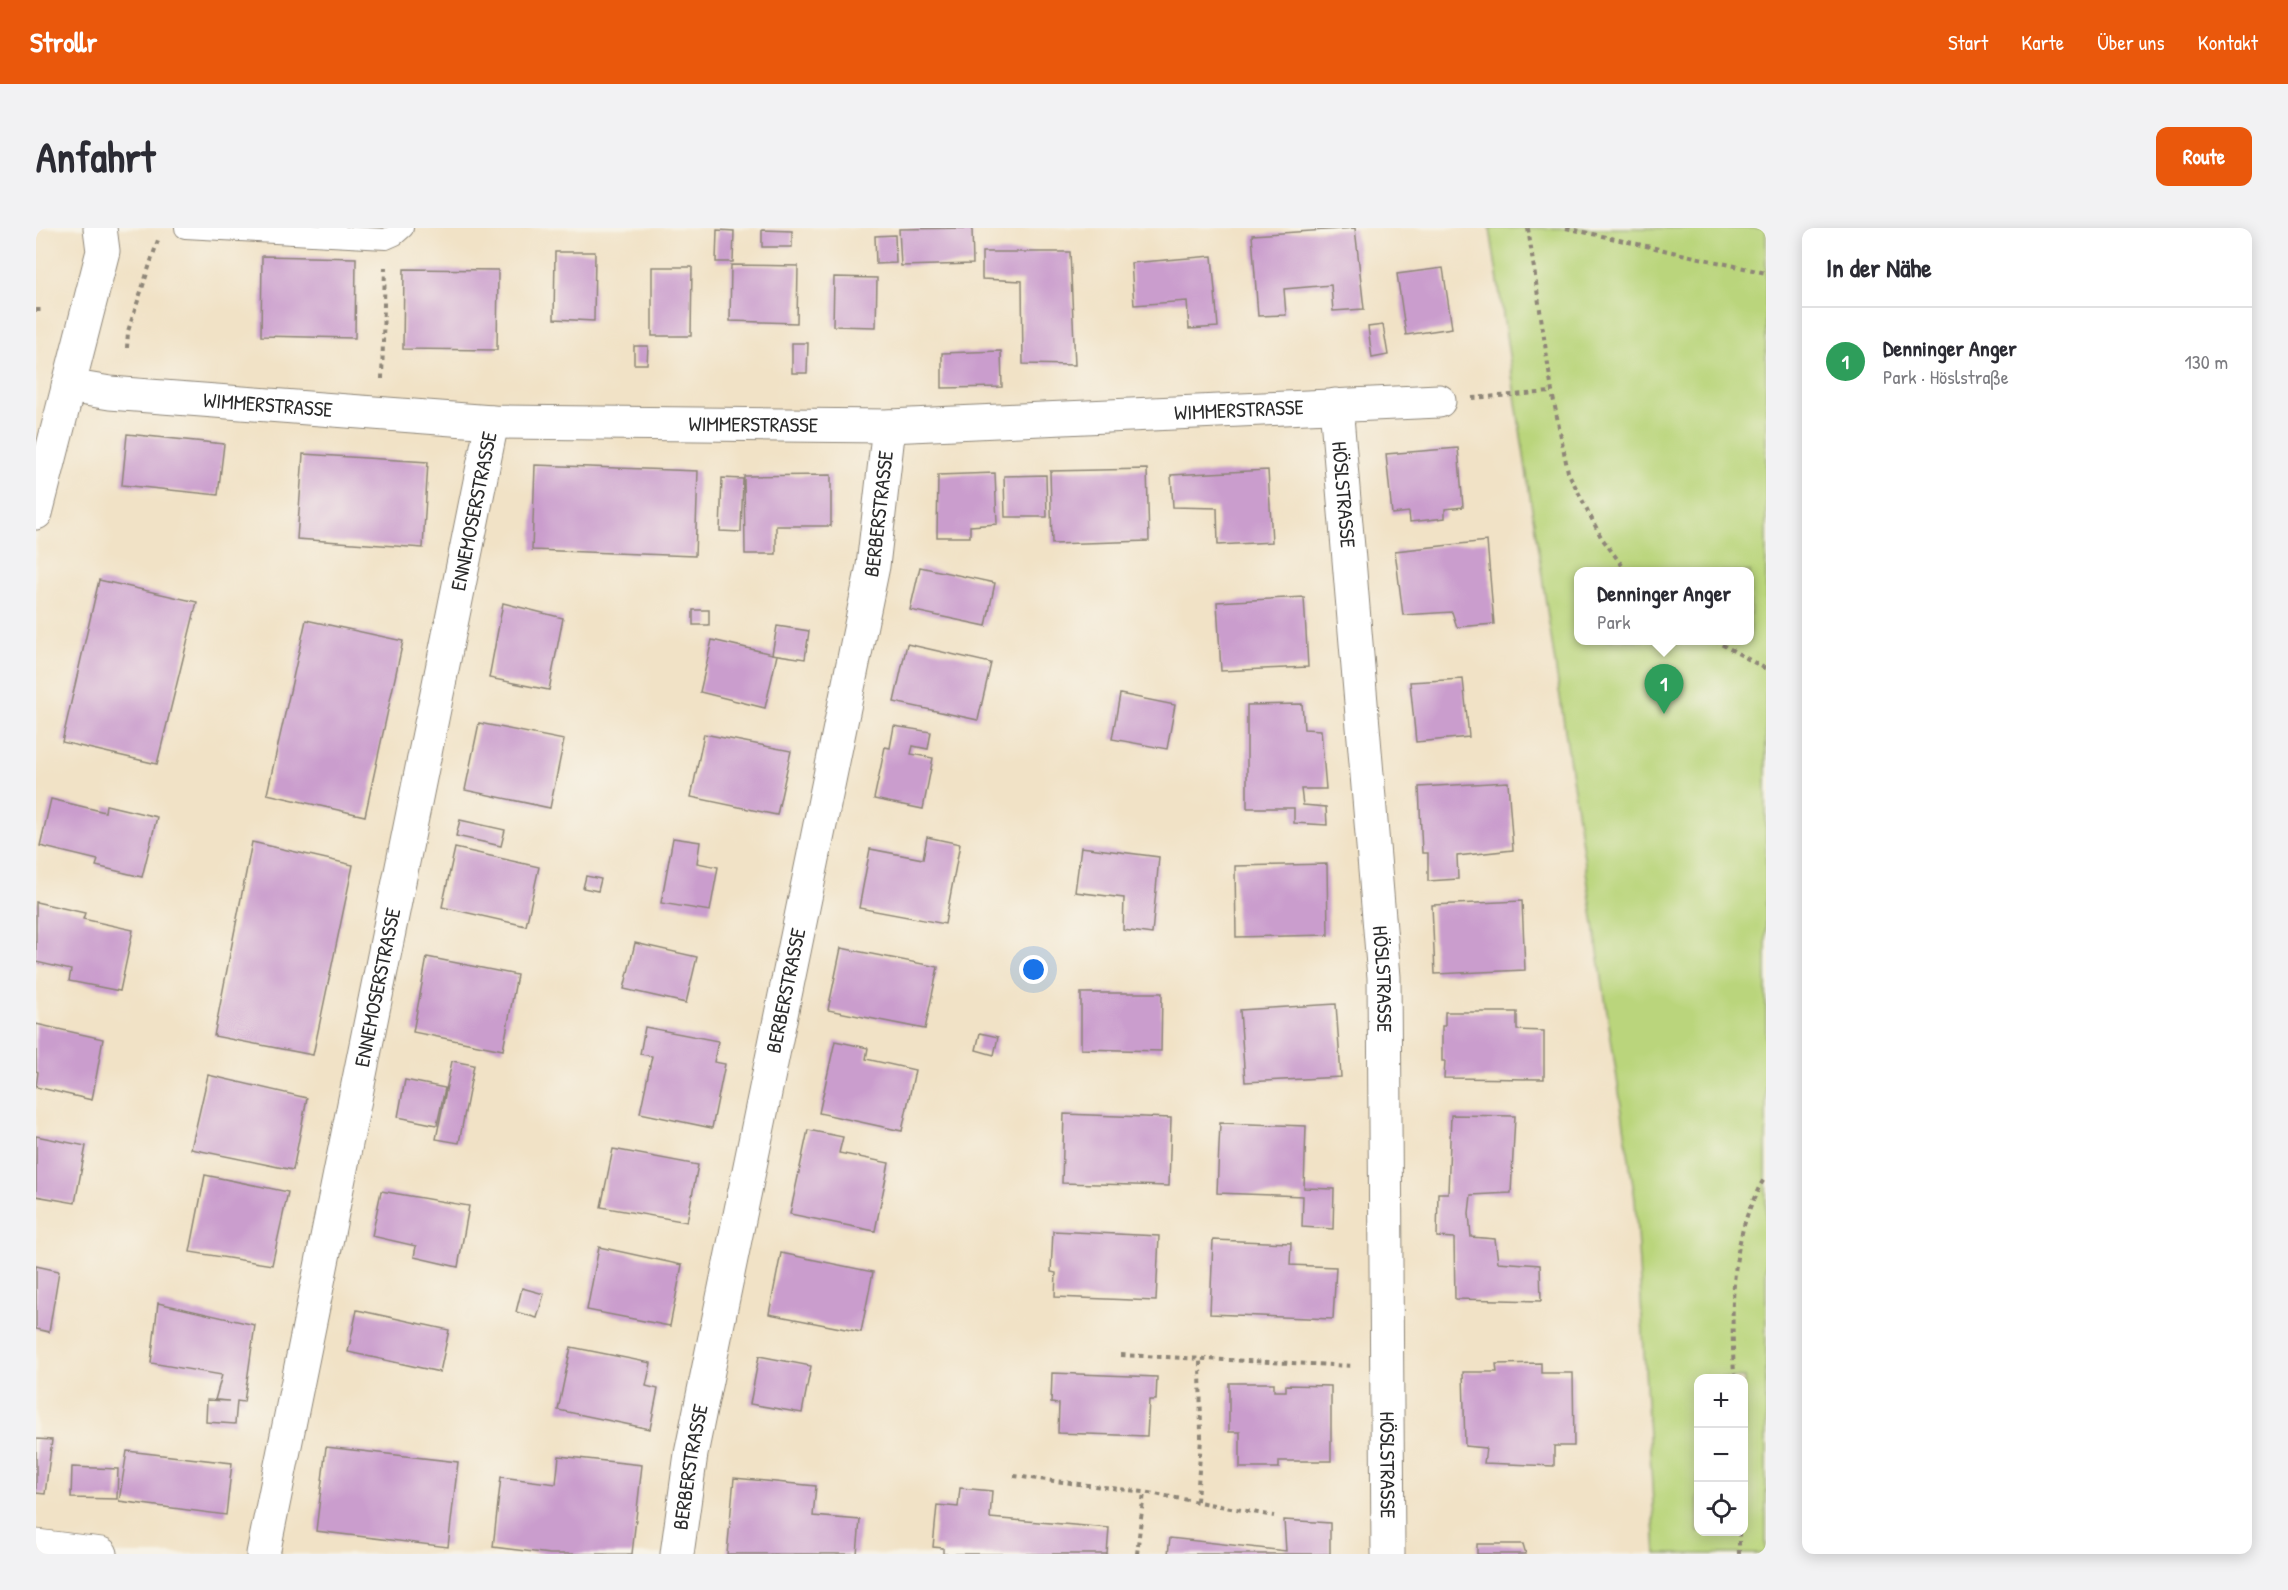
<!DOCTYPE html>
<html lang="de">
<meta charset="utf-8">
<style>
:root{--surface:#fff;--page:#f2f2f3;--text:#2b2b33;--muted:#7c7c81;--line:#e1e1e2;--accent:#ea580c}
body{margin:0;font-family:"Patrick Hand",sans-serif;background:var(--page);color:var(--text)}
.controls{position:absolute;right:18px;bottom:18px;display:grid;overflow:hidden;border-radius:12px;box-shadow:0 3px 15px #0003}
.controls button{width:54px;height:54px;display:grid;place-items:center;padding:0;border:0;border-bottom:2px solid var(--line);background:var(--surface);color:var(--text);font:30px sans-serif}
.you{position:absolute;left:998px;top:742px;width:21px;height:21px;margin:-15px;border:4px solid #fff;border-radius:50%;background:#1a73e8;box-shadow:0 0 0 9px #1a73e833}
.badge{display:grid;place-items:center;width:39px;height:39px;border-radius:50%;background:var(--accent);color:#fff;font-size:20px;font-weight:700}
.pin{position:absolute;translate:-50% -50px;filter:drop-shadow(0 2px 3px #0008)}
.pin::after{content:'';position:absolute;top:32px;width:21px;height:18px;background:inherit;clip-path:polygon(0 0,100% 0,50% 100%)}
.popup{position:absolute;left:1538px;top:339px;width:180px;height:78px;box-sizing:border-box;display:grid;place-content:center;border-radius:12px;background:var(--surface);filter:drop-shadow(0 2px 4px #0005);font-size:20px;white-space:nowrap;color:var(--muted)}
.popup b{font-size:22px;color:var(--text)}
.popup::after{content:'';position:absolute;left:50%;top:100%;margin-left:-12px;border:12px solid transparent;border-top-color:var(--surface)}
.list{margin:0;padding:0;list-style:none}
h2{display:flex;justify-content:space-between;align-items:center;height:78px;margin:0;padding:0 24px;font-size:26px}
h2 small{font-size:20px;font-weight:400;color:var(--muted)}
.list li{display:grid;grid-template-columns:39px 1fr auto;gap:18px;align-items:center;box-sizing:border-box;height:108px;padding:0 24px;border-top:2px solid var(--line)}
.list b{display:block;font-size:22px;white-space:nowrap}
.list p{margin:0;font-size:20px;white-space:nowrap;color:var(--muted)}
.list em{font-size:20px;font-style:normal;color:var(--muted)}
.icon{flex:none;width:33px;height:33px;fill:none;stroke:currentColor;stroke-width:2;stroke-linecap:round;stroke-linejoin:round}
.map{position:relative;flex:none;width:1730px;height:1326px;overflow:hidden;border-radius:12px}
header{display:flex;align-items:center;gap:36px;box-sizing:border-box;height:84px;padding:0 30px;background:var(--accent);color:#fff}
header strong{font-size:28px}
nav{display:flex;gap:33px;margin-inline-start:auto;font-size:21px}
.intro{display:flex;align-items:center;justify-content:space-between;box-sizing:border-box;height:144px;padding:0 36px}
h1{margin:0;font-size:42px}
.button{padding:15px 27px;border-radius:12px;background:var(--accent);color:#fff;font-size:21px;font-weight:700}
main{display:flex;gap:36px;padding:0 36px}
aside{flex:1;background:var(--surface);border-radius:12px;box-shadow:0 3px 15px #0003}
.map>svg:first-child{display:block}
.green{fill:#bad57b;stroke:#728053;stroke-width:1.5;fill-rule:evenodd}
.building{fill:#ca9dcd}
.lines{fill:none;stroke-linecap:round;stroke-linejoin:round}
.service-casing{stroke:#8e8678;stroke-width:22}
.minor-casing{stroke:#8e8678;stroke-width:35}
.secondary-casing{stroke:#8e8678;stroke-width:35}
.path{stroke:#8e8678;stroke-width:4;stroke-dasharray:4.5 4.5;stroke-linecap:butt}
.service{stroke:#fff;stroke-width:20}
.minor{stroke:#fff;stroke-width:33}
.secondary{stroke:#fff;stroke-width:33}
.labels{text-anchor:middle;stroke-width:5;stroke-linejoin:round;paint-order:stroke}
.street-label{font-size:21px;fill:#2b2b2b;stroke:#f7f3e8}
</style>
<header>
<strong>Strollr</strong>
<nav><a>Start</a><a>Karte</a><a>Über uns</a><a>Kontakt</a></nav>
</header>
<div class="intro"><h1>Anfahrt</h1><a class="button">Route</a></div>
<main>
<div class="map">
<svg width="1730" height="1326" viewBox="0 0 1730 1326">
<rect width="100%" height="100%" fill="#f7f3e8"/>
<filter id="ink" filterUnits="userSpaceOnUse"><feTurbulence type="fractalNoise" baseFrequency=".0167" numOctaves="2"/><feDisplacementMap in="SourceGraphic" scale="12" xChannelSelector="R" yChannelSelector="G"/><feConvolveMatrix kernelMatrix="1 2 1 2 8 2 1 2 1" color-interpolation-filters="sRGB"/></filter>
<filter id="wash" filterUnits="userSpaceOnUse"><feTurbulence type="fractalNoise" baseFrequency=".008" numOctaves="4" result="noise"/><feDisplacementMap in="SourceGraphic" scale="24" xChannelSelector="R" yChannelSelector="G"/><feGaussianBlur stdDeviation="1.35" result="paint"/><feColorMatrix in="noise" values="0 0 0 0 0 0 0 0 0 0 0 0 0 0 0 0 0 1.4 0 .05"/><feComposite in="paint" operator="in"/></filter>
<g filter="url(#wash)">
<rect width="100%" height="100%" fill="#f1e2c6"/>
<path class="green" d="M1454,0H1730V1326H1620L1599,971ZM1542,344H1714V412H1542ZM1662,1150H1708V1304H1662Z"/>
<g id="blocks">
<path class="building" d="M936,0L937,36L865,38L863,1Z
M1319,0L1328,81L1297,83L1295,57L1248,61L1250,87L1222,88L1216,7Z
M681,2L698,3L697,34H680Z
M726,2L756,3V19H726Z
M859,7L860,35L840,36L839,8Z
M519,24H559L558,93L518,91Z
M946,24H1034L1039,137L987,136L986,53L946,51Z
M226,28L320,30L319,110L225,108Z
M1176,28L1182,99L1153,101L1151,73L1098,77L1095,35Z
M695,37L762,38L761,95L694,93Z
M616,39H656L655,108H616Z
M1407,40L1416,100L1370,107L1361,46Z
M368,41L462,42L461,122L367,121Z
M798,49L841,50L840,99L797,98Z
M1347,97L1352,127L1336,130L1332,99Z
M756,115H772L771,145H756Z
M598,118H612L611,136H598Z
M965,123L966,159L906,160V125Z
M91,206L188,216L182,267L86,257Z
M1422,220L1427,279L1409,281V290L1374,294L1373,284L1356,286L1350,226Z
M267,226L392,234L387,320L261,311Z
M499,237L662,243L659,328L496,322Z
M1111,241L1113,313L1016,316L1014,243Z
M1232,242L1236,314L1182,317L1181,280L1137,279L1135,247Z
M959,245L961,296L934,298V309H901L902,247Z
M795,247V298H740V326H709L708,248Z
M1010,247L1011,289H969L968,248Z
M686,250L707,251L705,304L684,303Z
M1451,313L1458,396L1421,399L1416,384L1367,387L1359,323Z
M884,339L959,355L950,398L874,382Z
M63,352L161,374L121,536L26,514Z
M1268,369L1272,439L1185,443L1181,374Z
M467,375L527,390L513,462L453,450Z
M657,382H673V397H657Z
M270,392L367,413L329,588L231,566Z
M741,398L773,403L769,431L736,426Z
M676,412L741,427L729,480L664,464Z
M871,416L955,435L942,492L858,474Z
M1427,451L1433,509L1380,514L1374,454Z
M1084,466L1139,477L1131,521L1076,511Z
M1266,476L1268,501L1285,502L1290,561H1265L1267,577L1290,579L1291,597L1258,595V580H1211V477Z
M443,495L528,512L514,580L429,562Z
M858,498L895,504L892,521L877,518L875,526L897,530L887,581L838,571L849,519L854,520Z
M668,506L755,523L741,587L655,569Z
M1472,554L1477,622L1421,628L1422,651L1392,653V625H1386L1383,559Z
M15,571L69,584L70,577L121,589L106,649L60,638L62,632L4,618Z
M424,592L469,602L465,618L420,608Z
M891,609L924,616L909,696L823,680L834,621L887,631Z
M637,610L664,614L661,635L682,639L674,683L625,675Z
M216,614L317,637L277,827L178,808Z
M1045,619L1123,629L1116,706L1087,702L1088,670L1039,664Z
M419,620L503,639L490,698L406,679Z
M1291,636L1292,707L1200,709L1199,638Z
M550,648L565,651L562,663L547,660Z
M1486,673L1489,742L1399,746L1396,677Z
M0,674L49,685L47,691L97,702L84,763L33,753L35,742L0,734Z
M599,715L661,729L650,775L588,761Z
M805,720L902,739L889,801L792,782Z
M391,729L481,747L467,822L377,804Z
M1045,765H1126L1125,823L1045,821Z
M1300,776L1305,849L1209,854L1204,782Z
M1409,784H1481V802L1508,803V851L1408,850L1409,833H1406V798H1409Z
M0,796L67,811L56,872L0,859L2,844L0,843Z
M609,799L682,813L678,834L689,836L676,900L604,885L616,828L604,826Z
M944,805L962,809L958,827L940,822Z
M799,813L832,820L830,831L879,842L866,903L783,885Z
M416,833L438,837L423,915L400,911Z
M172,847L271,870L257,942L155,921Z
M369,852L409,860L401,897L362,889Z
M1028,886L1135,890L1133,958L1026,955Z
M1415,887L1479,888L1475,965L1435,967L1433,985L1435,1009L1459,1011L1462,1034L1504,1037L1505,1073L1419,1071L1418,1010L1401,1009L1402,965H1412Z
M1184,895L1270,898L1268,960L1298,961L1297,1001L1266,999L1267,968L1181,965Z
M772,902L807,909L803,925L853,935L839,1003L754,986Z
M0,908L50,918L39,975L0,968Z
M577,921L662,937L651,994L565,979Z
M169,947L252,964L236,1037L154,1024Z
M345,963L433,978L422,1039L378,1029L380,1018L336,1008Z
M1017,1003L1123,1008L1120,1073L1019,1069L1020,1045L1015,1044Z
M1177,1012L1255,1015L1254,1037L1300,1039L1297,1091L1174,1086Z
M563,1019L646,1037L634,1098L551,1082Z
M745,1025L837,1044L825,1104L733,1086Z
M0,1038L23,1043L13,1104L0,1101Z
M486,1060L508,1066L501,1090L480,1084Z
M122,1075L219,1097L208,1174L201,1173L199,1196L170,1194L171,1172L193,1173L179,1172L186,1147L115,1135Z
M321,1082L413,1102L404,1144L312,1124Z
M535,1119L615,1135L610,1158L622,1161L614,1201L522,1182Z
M723,1128L775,1138L766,1185L714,1176Z
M1505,1135V1145H1537L1538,1218H1518V1238L1448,1235L1450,1220L1429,1218L1427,1144H1461L1460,1136Z
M1016,1145L1121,1149L1120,1172H1113L1111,1208L1022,1205L1023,1176L1015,1175Z
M1193,1155H1238V1163H1250V1157L1295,1158V1233H1243V1240H1204V1204H1193Z
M0,1211L16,1212L9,1266L0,1265Z
M290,1219L422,1234L412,1319L280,1303Z
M91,1223L196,1235L190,1287L83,1273Z
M523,1228L606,1237L596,1326H514L457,1319L465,1249L520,1256Z
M36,1239L82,1241L81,1271L35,1270Z
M698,1250L780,1258L777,1288L824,1292L821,1326H691Z
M924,1260L956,1263L954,1290L1073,1300L1071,1326H907V1320L897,1319L901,1277L922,1279Z
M1248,1292L1294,1295V1326H1132L1134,1310L1250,1323Z
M1441,1316H1487L1490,1326H1441Z"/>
</g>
</g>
<g filter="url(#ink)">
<use href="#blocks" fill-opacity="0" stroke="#8e8678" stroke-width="1.5"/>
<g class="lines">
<g class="service-casing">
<path id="service" d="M149,0L350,11L359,7L367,0"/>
</g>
<g class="minor-casing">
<g id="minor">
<path id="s1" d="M32,158L74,165L456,194L853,198L1403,173"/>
<path id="s2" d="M1300,177L1348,749L1352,1326"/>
<path d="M0,1318L65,1326"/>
<path id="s3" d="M227,1326L456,194"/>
<path id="s4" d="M641,1326L655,1226L837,338L853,198"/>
</g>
</g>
<g class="secondary-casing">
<path id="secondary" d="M0,285L67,23L64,0"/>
</g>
<path class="path" d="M1492,0L1516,164L1532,244L1565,309L1591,344
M1530,0L1730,45
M0,82H5
M91,120L92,103L123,9
M346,151L349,39
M1436,170L1516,164
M1678,412L1730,441
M1085,1127L1318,1138
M1698,1150C1696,1093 1693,1032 1715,977C1720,967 1723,957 1730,949
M978,1248L1108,1264L1238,1288
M1161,1273L1165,1210L1164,1131
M1703,1304V1326
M1101,1326L1108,1264"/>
<use href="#service" class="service"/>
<use href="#minor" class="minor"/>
<use href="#secondary" class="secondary"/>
</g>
</g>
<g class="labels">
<g class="street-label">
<text dy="7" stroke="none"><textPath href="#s1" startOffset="201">WIMMERSTRASSE</textPath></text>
<text dy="7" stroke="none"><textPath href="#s1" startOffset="1173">WIMMERSTRASSE</textPath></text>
<text dy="7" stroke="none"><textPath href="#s1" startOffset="687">WIMMERSTRASSE</textPath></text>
<text dy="7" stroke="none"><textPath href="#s2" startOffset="90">HÖSLSTRASSE</textPath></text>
<text dy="7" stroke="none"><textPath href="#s3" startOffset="1064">ENNEMOSERSTRASSE</textPath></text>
<text dy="7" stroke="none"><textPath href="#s4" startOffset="1060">BERBERSTRASSE</textPath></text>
<text dy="7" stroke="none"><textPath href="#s2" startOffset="576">HÖSLSTRASSE</textPath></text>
<text dy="7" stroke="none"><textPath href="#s3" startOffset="578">ENNEMOSERSTRASSE</textPath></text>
<text dy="7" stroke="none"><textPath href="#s4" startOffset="574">BERBERSTRASSE</textPath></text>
<text dy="7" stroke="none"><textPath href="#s2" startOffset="1062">HÖSLSTRASSE</textPath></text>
<text dy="7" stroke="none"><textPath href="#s4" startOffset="88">BERBERSTRASSE</textPath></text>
</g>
</g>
</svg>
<div class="controls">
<button>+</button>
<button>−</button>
<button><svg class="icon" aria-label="locate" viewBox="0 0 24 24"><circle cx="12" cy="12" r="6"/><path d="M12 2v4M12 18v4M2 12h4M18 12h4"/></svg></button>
</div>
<div class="you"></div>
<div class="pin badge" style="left:1628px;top:486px;background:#2e9e5b">1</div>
<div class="popup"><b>Denninger Anger</b>Park</div>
</div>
<aside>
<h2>In der Nähe<small></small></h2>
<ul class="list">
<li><span class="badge" style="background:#2e9e5b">1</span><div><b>Denninger Anger</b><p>Park · Höslstraße</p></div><em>130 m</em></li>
</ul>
</aside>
</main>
